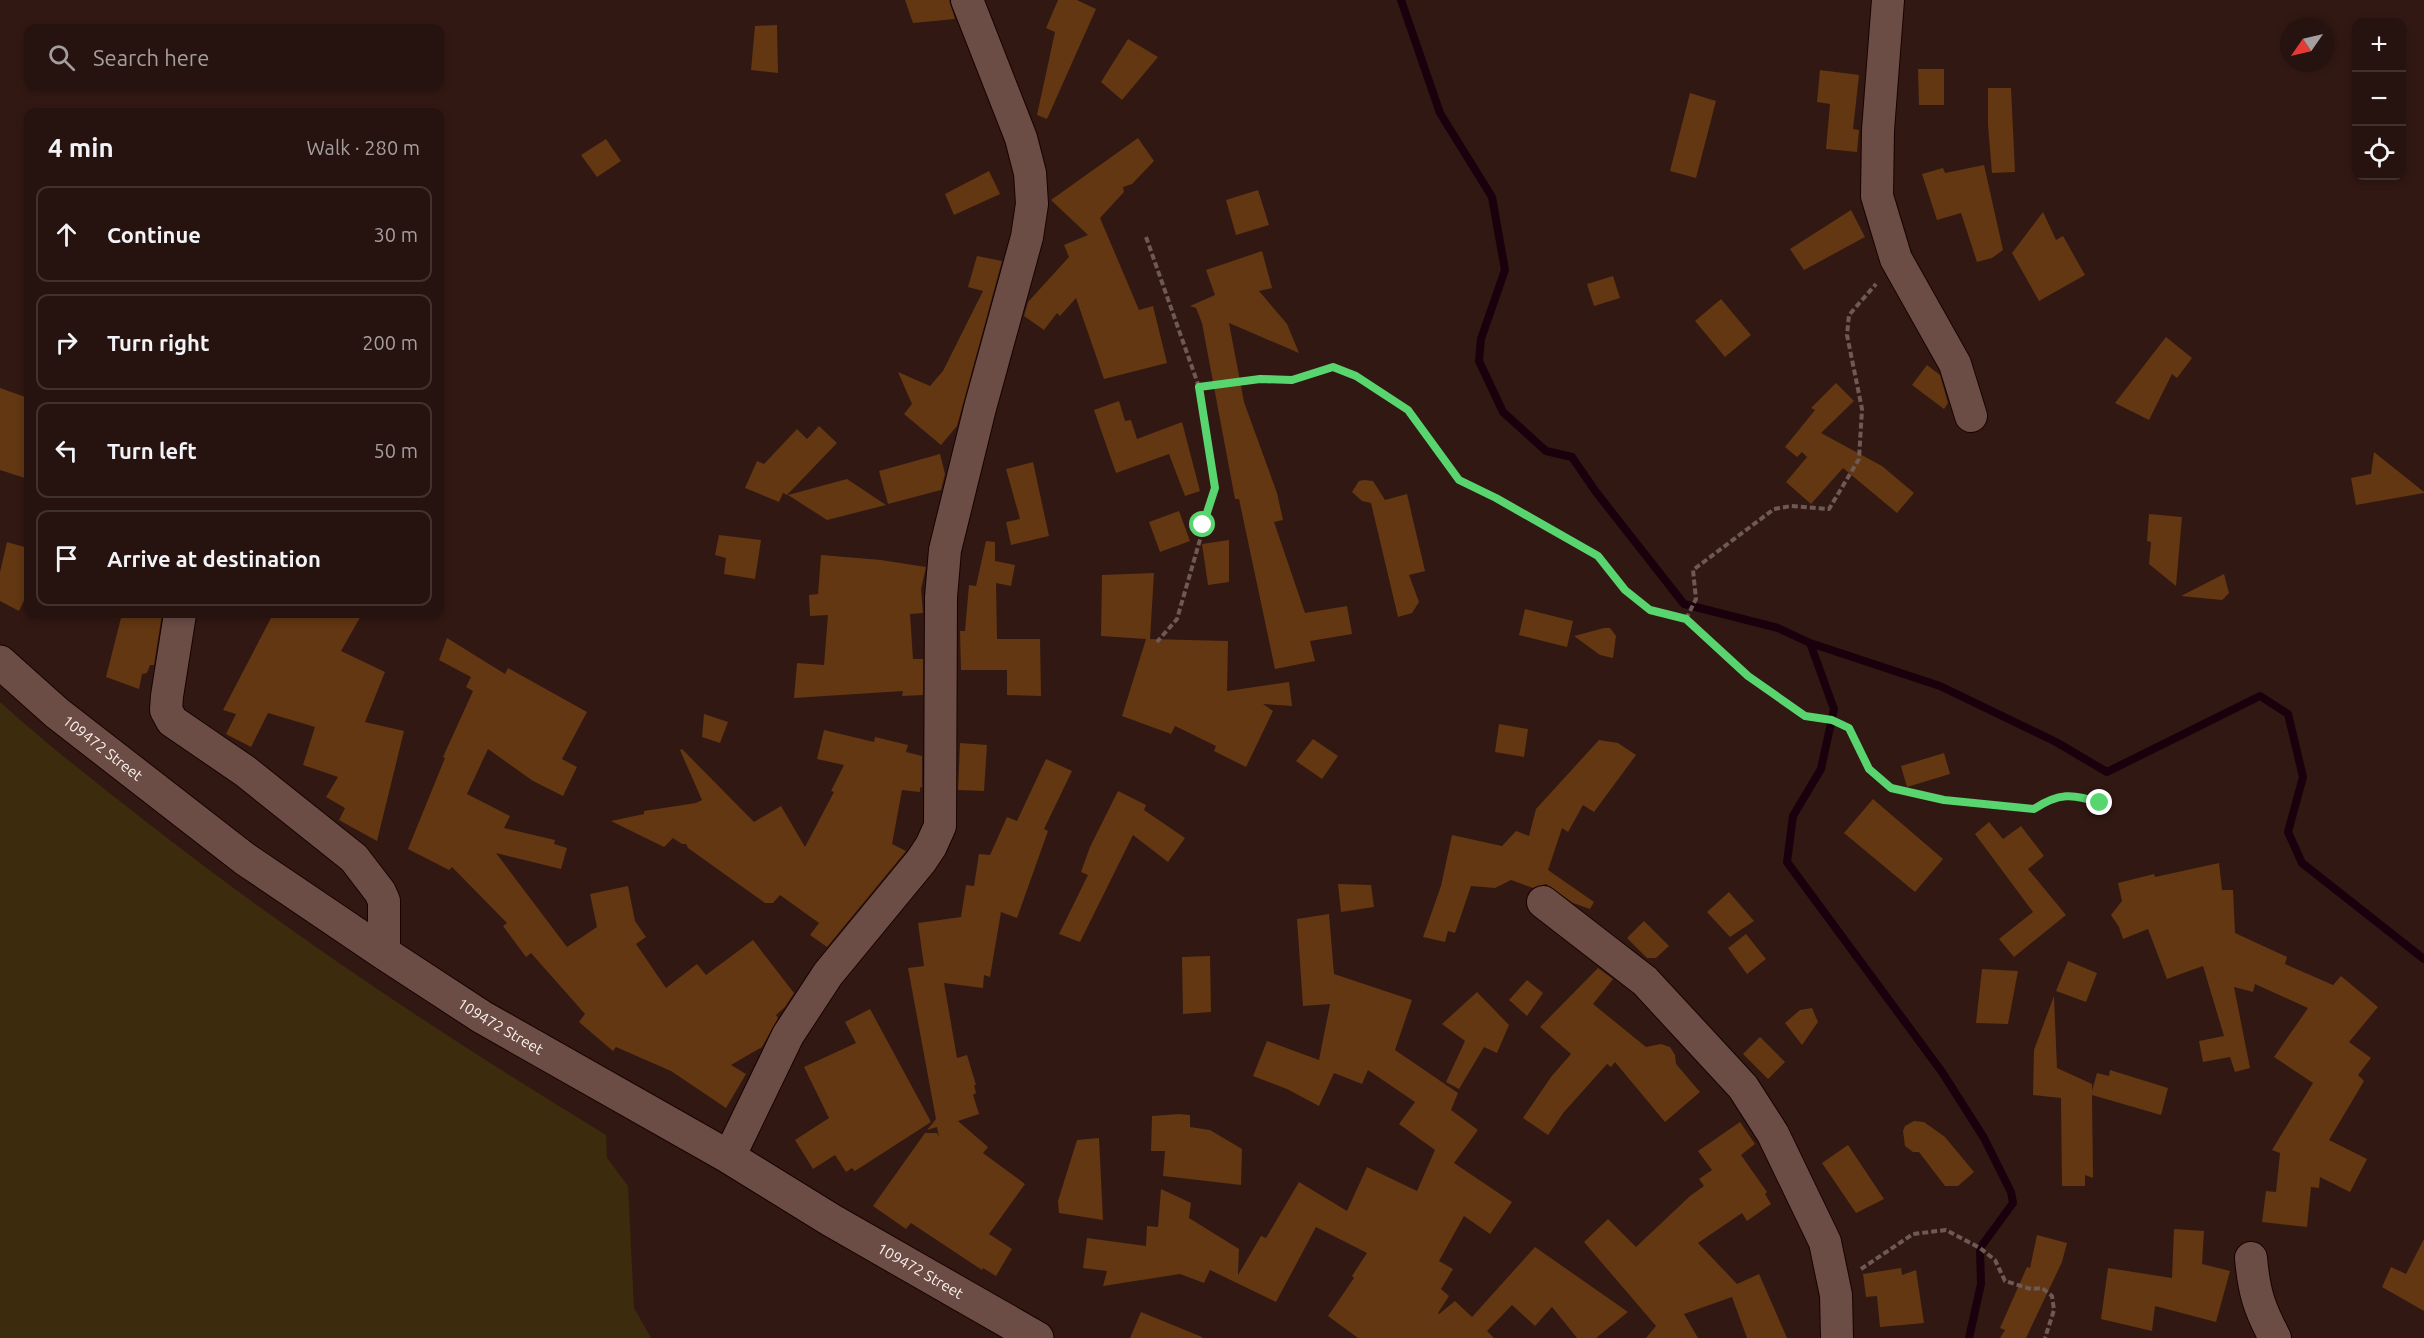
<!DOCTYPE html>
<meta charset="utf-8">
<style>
:root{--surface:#26120e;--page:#32201c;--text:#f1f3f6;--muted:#a49e9e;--line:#42322e}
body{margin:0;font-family:Ubuntu,sans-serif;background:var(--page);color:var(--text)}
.controls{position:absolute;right:18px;top:18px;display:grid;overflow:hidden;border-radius:12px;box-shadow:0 3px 9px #0003}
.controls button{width:54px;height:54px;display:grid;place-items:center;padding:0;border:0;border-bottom:2px solid var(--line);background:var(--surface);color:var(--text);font:30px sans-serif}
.compass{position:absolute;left:2280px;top:18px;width:54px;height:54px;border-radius:50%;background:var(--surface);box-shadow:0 3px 9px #0003;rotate:236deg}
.stop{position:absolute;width:18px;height:18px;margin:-14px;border:4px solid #58d56f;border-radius:50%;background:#fff}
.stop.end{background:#58d56f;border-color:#fff;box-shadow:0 2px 6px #0008}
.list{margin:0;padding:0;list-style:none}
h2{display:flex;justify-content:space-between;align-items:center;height:78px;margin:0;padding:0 24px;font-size:26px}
h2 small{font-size:20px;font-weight:400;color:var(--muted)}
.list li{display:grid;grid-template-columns:39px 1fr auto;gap:18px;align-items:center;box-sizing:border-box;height:96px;margin:0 12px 12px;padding:0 12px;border:2px solid var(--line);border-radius:12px}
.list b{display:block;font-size:22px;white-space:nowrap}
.list em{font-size:20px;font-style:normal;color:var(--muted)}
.icon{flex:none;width:33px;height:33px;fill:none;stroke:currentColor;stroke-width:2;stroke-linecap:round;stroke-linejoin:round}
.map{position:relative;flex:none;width:2424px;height:1338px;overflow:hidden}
.search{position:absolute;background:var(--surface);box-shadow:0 3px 9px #0003;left:24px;top:24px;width:420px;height:66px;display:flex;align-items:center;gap:15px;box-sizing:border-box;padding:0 21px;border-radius:12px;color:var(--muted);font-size:22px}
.panel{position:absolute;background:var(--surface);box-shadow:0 3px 9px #0003;left:24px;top:108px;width:420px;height:510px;border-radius:12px}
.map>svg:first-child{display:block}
.green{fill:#3c2c0d}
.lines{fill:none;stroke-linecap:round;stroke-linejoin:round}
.stream{stroke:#19000c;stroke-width:8}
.building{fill:#623712}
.street-casing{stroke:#180301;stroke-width:34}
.secondary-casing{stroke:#180301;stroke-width:35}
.path{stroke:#6f5954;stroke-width:4;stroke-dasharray:6 3;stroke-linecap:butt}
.street{stroke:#6b4d45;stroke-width:32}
.secondary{stroke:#6b4d45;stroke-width:33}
.route{stroke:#58d56f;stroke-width:8}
.labels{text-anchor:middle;stroke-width:4.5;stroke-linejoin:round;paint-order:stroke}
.street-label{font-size:15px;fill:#fdf2ef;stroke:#321812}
</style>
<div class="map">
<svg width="2424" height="1338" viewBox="0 0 2424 1338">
<rect width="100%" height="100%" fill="#321812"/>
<path class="green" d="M0,702C45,743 93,780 140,817C289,934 445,1037 606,1135L607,1158L628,1186L634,1308L651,1338H0Z"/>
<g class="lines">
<path class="stream" d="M1401,0L1440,113L1492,197L1505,270L1481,339L1479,361L1503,412L1546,451L1572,457L1596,492L1684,604L1778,628L1810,643L1834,709L1821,769L1793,816L1787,862L1942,1072L1984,1138L2011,1192L2013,1203L1980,1248L1981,1284L1969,1338
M1810,643L1940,686L2056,742L2107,772L2260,696L2288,714L2303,777L2288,832L2302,863L2424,959"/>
</g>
<path class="building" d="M905,0H949L955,19L913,23Z
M1058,0H1077L1096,9L1047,119L1037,115L1055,32L1046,28Z
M777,25L778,73L751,70L755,26Z
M1128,39L1158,57L1122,100L1101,82Z
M1918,69H1944V105H1919Z
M1820,70L1859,75L1853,129L1859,130L1857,152L1826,149L1830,104L1817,102Z
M1988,88H2011L2015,172L1992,173L1988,125Z
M1690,93L1716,101L1696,178L1670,171Z
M1138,138L1154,161L1132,184L1123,187L1124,192L1100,218L1139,310L1153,306L1167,363L1104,379L1076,298L1060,316L1057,313L1044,330L1024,316L1028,302L1069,257L1064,245L1088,235L1051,200Z
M606,139L621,161L597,177L581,155Z
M1984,165L2003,250L1992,258L1977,262L1961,213L1937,220L1922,174L1943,168L1945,173Z
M989,171L1000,194L954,215L945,194Z
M1258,190L1269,225L1236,235L1226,200Z
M1851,210L1865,237L1804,270L1790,249Z
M2043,212L2056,240L2063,236L2085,275L2039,301L2012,253Z
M1262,251L1272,288L1259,291L1287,324L1299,353L1229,323L1244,402L1277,493L1283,520L1274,522L1305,613L1347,606L1352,634L1310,641L1315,661L1275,669L1239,499H1235L1202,323L1196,308L1190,306L1215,295L1206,270Z
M977,256L1002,261L957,426L941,445L904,414L912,404L898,372L930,386L943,371L983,291L968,287Z
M1613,276L1620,298L1594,306L1587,284Z
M1721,299L1751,335L1725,357L1695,321Z
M2166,337L2192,358L2177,378L2172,374L2149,420L2115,403Z
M1927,365L1940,375L1948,403L1944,409L1912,385Z
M1836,383L1854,401L1821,433L1882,466L1914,493L1897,513L1843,468L1811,504L1786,482L1807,457L1802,452L1797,457L1785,447L1815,410L1811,408Z
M0,388L28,398V479L0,470Z
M1119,401L1125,421L1131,420L1137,439L1182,422L1200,491L1185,496L1169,454L1116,473L1094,410Z
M819,426L837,443L787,495L783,493L779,502L745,488L757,461L764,464L797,429L807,439Z
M2374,452L2424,492V493L2356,505L2351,478L2371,474Z
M940,454L945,474L941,490L888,504L879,471Z
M1033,462L1049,536L1011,545L1006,522L1020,519L1006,469Z
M847,479L886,505L827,520L788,495Z
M1364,480L1373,481L1385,500L1407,494L1425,571L1409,575L1419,602L1412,613L1398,617L1371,503L1362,501L1352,492L1359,481Z
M1179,511L1190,541L1160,552L1149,522Z
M2149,514L2182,517L2176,586L2149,564L2151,542L2147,541Z
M719,535L761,540L755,579L724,574L726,558L715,555Z
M1229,540V582L1208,585L1202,544Z
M986,541L995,542V561L1015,565L1011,586L996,583L997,639H1040L1041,696L1007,695V670H961L960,631H965L969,585L976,586Z
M7,542L28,548V592L19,611L0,601V572Z
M821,555L881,560L926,567L921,589L923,613L910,614L913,659H923V695L902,696L903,691L794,698L797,663L824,665L828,615L810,616L809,595L818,594Z
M1154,573L1150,639L1228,641L1227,691L1289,682L1292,706L1263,704L1273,711L1246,767L1214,751L1216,746L1175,726L1171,734L1122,716L1146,639L1101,636L1102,575Z
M2224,574L2229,593L2222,600L2181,596Z
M1525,609L1573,621L1567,647L1519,635Z
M122,614H162L154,665H150L147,673L142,674L139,689L106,677Z
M273,614H362L341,651L385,672L365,722L404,731L377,841L339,820L345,808L326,797L338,777L303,765L315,727L268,713L251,747L226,734L236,714L223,710Z
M1604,628H1610L1616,636L1613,658L1600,655L1574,636Z
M447,638L505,674L508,668L587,712L562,759L577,767L563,796L533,781L488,749L467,794L510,816L504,828L555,840L554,844L567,848L561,869L496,853L567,947L597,927L590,894L628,886L635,921L646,937L636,944L666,988L697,964L706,975L753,940L794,993L785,1007L776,1015L778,1018L762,1047L731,1065L746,1074L726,1108L671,1071L616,1047L613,1051L579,1022L585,1014L531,953L526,957L503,926L507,923L452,867L449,870L408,849L445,758L443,757L473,691L466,687L471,677L439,660Z
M704,714L728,722L720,743L702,737Z
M1499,724L1528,729L1524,757L1495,752Z
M824,730L874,742L875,737L908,745L906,752L922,756V788L920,787V792L902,790L892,844L906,851L827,947L810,935L819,923L780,895L773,903H765L688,848L686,844H682L673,838L664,847L611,821L644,814V811L696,803L702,800L680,750L682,749L754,822L781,806L805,847L834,792L831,791L844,765L817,759Z
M1313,739L1338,756L1322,779L1296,761Z
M1599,740L1618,743L1636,755L1594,812L1583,805L1568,832L1562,828L1548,870L1594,902L1590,909L1573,903L1546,884L1533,888L1511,880L1495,888L1471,886L1455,933L1448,931L1445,942L1423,937L1441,886L1452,835L1502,846L1516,831L1529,836L1536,809Z
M960,743L987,745L984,791L958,790Z
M1944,753L1950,774L1907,787L1901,766Z
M1046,759L1072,771L1044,829L1048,831L1017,918L1001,912L990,977L984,975L983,988L944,983L957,1058L967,1055L976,1085H974L976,1093L973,1095L979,1114L958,1121L988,1147L983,1153L1025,1184L989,1234L1012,1249L996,1276L983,1268L982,1270L911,1223L906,1229L873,1206L925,1133H937L939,1137L937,1127L927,1130L936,1119L908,968L924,966L918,923L961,917L966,885L974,886L979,854L990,855L1007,817L1017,821Z
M1118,791L1146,805L1144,810L1185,838L1168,862L1133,835L1080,942L1059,934L1088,875L1081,872L1090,847Z
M1873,799L1943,859L1915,892L1844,833Z
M1989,822L2003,839L2021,826L2044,856L2028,869L2066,915L2014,957L1999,939L2033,912L1975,834Z
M2219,863L2222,890H2233L2235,933L2287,957L2285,964L2333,985L2341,976L2378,1007L2349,1042L2371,1058L2358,1075L2364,1081L2329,1140L2367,1159L2350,1192L2320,1177L2319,1188L2311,1187L2307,1227L2262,1222L2266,1191L2276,1192L2280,1153L2272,1150L2313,1083L2274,1057L2308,1008L2255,984L2253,992L2234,987L2250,1068L2235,1072L2230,1057L2203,1062L2199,1041L2224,1036L2203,966L2167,979L2148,929L2123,939L2119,927L2111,915L2122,901L2118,883L2154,874L2155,877Z
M1338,884L1371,885L1374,907L1341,912Z
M1729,892L1754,921L1730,937L1707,912Z
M1329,914L1334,974L1412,1000L1395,1050L1458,1093L1451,1110L1478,1130L1454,1163L1512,1202L1490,1234L1464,1216L1439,1261L1453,1269L1441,1289L1449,1296L1438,1313L1439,1314L1455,1301L1472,1317L1535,1247L1628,1312L1596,1338H1577L1552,1307L1535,1326L1512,1305L1487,1331L1494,1338H1358L1328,1316L1354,1278L1352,1276L1367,1253L1316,1227L1276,1302L1210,1270L1204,1283L1180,1274L1103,1286L1107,1271L1083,1268L1087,1238L1146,1246L1147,1226L1158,1227L1161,1189L1191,1203L1189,1218L1239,1249L1238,1275L1261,1236L1266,1238L1299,1182L1347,1211L1367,1167L1417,1191L1435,1150L1399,1124L1415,1102L1368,1070L1362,1084L1334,1073L1319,1106L1287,1089L1253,1076L1267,1041L1319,1060L1330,1004L1303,1006L1297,919Z
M1644,921L1669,946L1656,958H1647L1627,938Z
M1746,934L1766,959L1747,974L1728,948Z
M1210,956L1211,1012L1183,1014L1182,957Z
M2068,961L2097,973L2086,1002L2056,991Z
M1598,968L1613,979L1593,1004L1646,1047L1661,1044L1670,1047L1675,1055L1676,1064L1700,1092L1665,1122L1615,1062L1611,1067L1607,1064L1564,1112L1548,1135L1523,1118L1551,1077L1571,1054L1540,1027Z
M1982,969L2018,971L2008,1024L1976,1023Z
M1527,980L1543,993L1527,1016L1509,1000Z
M1477,992L1509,1025L1497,1053L1484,1047L1459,1089L1446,1082L1465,1041L1442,1024Z
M2054,996L2057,1068L2092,1084V1091L2097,1073L2109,1076L2110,1070L2168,1088L2161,1115L2092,1095L2093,1178L2085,1175V1186H2062L2061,1098L2033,1095L2034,1050Z
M1812,1008L1818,1022L1802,1045L1785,1023L1800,1010Z
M870,1009L931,1122L855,1171L852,1168L846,1172L835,1155L813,1169L795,1140L829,1118L804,1067L856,1043L845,1022Z
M1760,1037L1785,1062L1768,1079L1743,1054Z
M1179,1114L1190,1115V1127L1210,1130L1242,1149L1241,1185L1163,1176L1165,1151H1151L1152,1116Z
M1914,1121L1924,1122L1945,1137L1974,1172L1958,1186H1945L1919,1152H1913L1905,1146L1903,1131L1905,1126Z
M1740,1122L1755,1144L1741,1155L1767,1192L1765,1194L1771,1204L1747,1221L1742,1213L1698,1243L1737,1284L1759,1274L1787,1338H1747L1732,1297L1684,1314L1698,1338H1646L1656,1326L1584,1242L1608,1219L1636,1247L1690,1196L1704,1186L1699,1179L1712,1170L1698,1151Z
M1099,1138L1103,1220L1059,1213L1058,1201L1077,1140Z
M1848,1145L1884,1199L1856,1213L1822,1163Z
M2174,1229L2204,1231L2202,1264L2230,1271L2216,1322L2155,1306L2152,1331L2101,1319L2108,1268L2172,1278Z
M2037,1235L2067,1243L2062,1262L2026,1338H2000L2005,1330L2000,1328L2027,1267L2030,1268Z
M2424,1239V1311L2382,1287L2391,1267L2406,1274Z
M1901,1268L1902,1275L1916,1270L1924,1323L1880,1327L1877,1296L1866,1297L1863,1274Z
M1141,1312L1202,1337V1338H1130Z"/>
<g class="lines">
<g class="street-casing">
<path id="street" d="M1888,0L1878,130L1877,196L1896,259L1955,364L1971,416
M180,614L167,696L166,710L172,721L245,771L354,858L380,892L384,901V953
M1543,902L1645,981L1743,1087L1773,1134L1825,1242L1836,1295L1837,1338
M729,1157L788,1035L828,974L921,861L931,846L940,826L941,597L945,550L980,408L1027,237L1032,204L1030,173L1021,138L967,0
M2251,1258C2254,1292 2259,1308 2275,1338"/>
</g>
<g class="secondary-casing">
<g id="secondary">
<path id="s1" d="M0,662L57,713L245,859L384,953L482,1017L729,1157L831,1220L1037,1338"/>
</g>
</g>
<path class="path" d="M1146,237L1199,387L1215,488L1177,619L1157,642
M1199,387L1260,379L1292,380L1333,367L1356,376L1408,410L1459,480L1496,498L1597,556L1625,590L1650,610L1686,619L1748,676L1805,716L1832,720L1849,728L1869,769L1891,788L1944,800L2034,809C2057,793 2073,793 2100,803
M1686,619L1696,599L1693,570L1774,509L1791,506L1829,509L1859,459L1862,409L1847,335L1849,315L1876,284
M1861,1269L1913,1234L1946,1230L1980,1248L1995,1260L2005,1281L2031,1289L2042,1288L2052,1296L2054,1310L2045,1338"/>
<use href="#street" class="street"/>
<use href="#secondary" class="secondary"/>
</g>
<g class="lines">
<path class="route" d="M1203,525L1215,488L1199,387L1260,379L1292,380L1333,367L1356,376L1408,410L1459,480L1496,498L1598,556L1625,590L1650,610L1686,619L1748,676L1805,716L1832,720L1849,728L1869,769L1891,788L1944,800L2034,809C2058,793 2073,793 2100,803"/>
</g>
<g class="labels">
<g class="street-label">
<text dy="5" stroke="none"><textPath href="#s1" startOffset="134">109472 Street</textPath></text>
<text dy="5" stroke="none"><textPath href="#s1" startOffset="620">109472 Street</textPath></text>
<text dy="5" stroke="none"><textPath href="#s1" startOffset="1106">109472 Street</textPath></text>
</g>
</g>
</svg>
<div class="controls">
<button>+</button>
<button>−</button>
<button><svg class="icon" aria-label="locate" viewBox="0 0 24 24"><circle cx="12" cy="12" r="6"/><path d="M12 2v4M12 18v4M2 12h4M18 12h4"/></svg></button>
</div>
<svg class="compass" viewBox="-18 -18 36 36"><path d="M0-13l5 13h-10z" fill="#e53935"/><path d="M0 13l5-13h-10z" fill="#a49e9e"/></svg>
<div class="stop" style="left:1203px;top:525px"></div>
<div class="stop end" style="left:2100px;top:803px"></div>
<div class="search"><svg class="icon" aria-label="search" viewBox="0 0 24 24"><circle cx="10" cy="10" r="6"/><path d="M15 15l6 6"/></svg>Search here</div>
<section class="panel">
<h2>4 min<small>Walk · 280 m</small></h2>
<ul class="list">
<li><svg class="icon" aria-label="ahead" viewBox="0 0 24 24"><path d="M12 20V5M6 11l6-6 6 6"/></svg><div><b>Continue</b></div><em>30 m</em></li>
<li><svg class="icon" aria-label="right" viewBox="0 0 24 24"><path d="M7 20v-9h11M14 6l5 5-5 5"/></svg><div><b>Turn right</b></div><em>200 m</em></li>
<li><svg class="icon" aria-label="left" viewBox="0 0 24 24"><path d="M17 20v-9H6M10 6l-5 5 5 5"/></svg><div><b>Turn left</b></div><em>50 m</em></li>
<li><svg class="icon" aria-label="arrive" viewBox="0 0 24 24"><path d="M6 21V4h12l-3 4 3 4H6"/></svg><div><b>Arrive at destination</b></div></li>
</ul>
</section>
</div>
